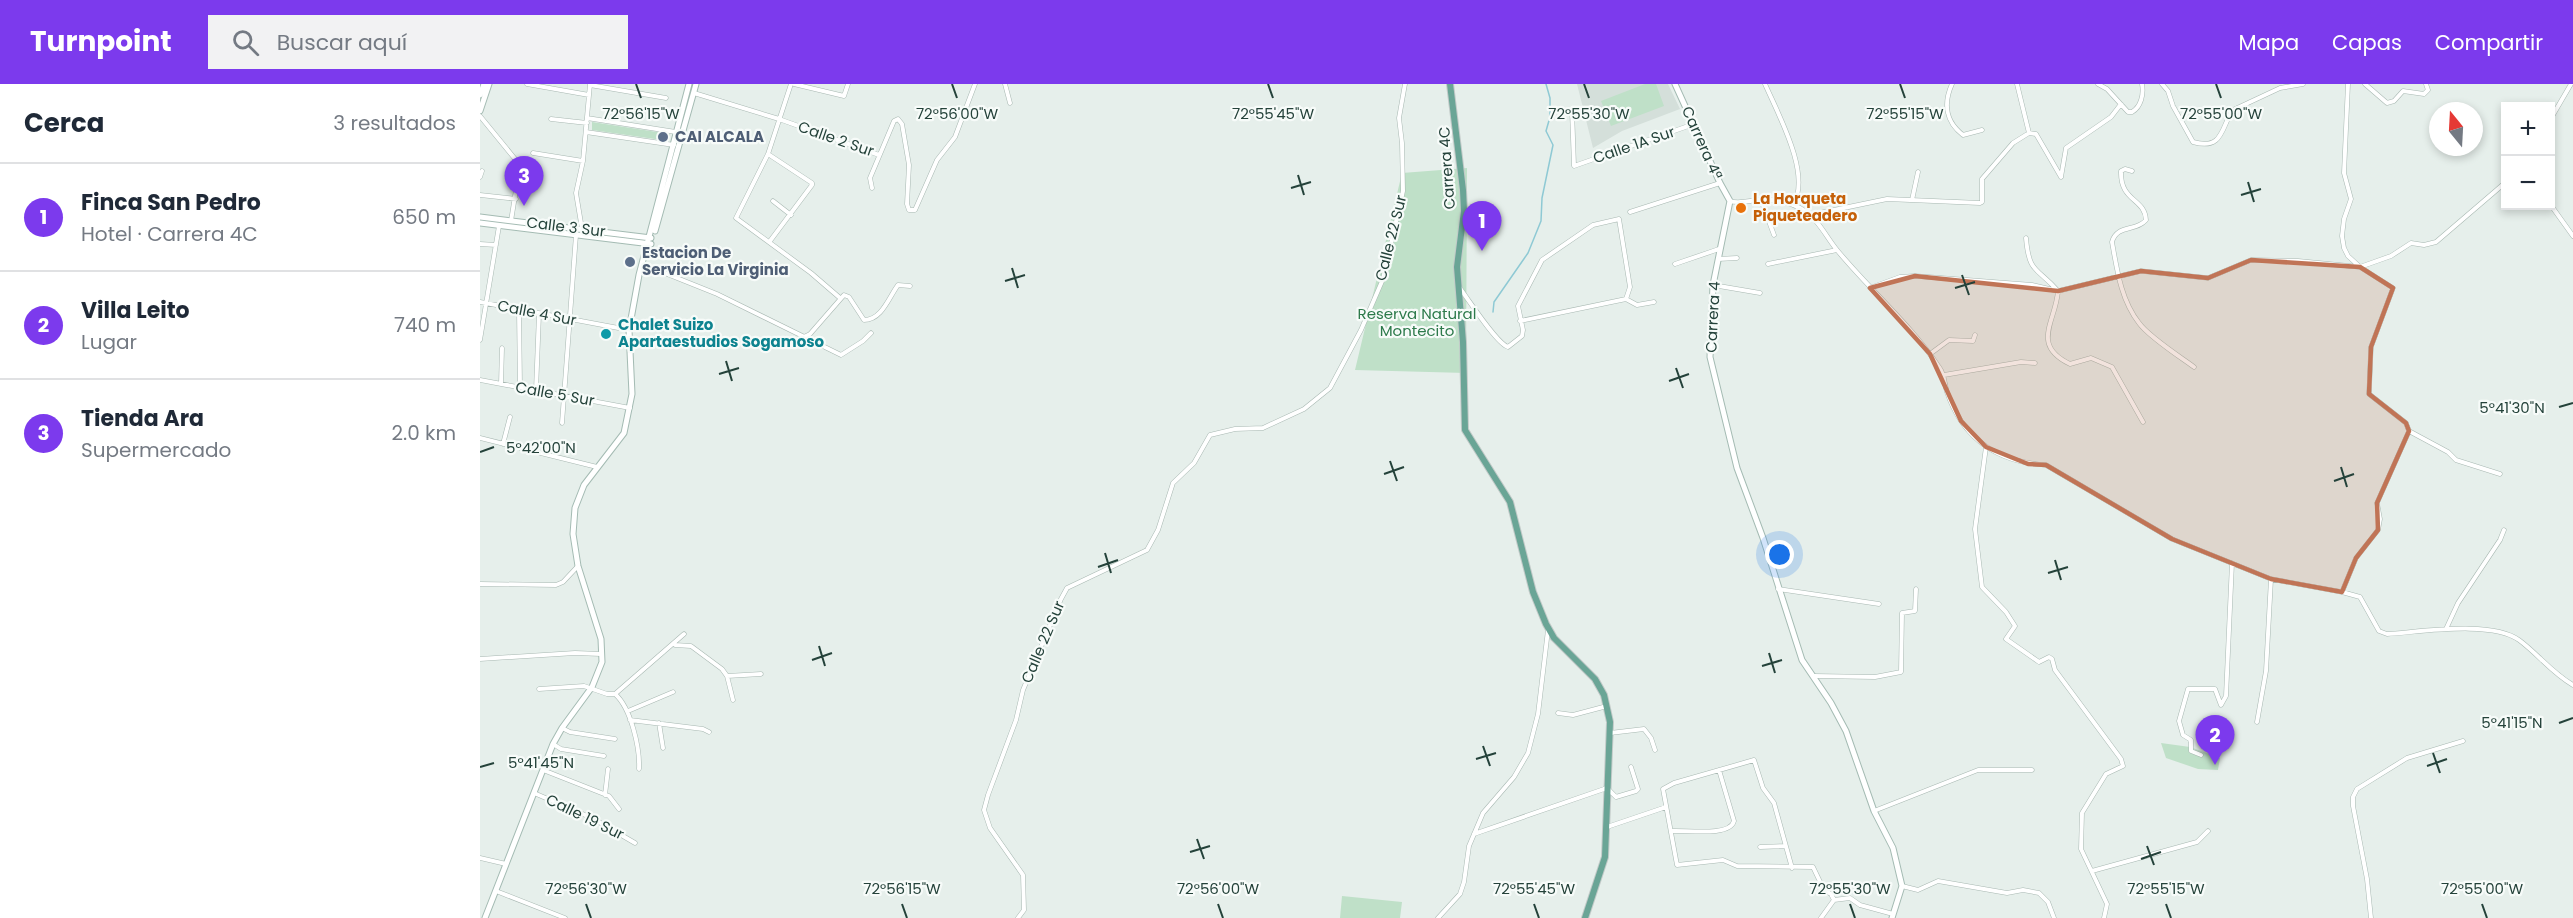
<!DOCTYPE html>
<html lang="es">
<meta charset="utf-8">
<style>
:root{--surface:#fff;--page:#f2f2f3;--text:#1f2937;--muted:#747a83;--line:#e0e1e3;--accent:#7c3aed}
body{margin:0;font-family:Poppins,sans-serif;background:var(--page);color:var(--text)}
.controls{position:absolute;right:18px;top:18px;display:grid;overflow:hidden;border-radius:0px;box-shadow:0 3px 9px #0003}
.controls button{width:54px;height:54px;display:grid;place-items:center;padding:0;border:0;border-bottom:2px solid var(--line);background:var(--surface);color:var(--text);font:30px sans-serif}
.compass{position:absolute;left:1949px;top:18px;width:54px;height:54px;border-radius:50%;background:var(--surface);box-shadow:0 3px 9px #0003;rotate:342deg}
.you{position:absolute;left:1300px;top:471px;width:21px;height:21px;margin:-15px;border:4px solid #fff;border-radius:50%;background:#1a73e8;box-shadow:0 0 0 9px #1a73e833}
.badge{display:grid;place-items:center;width:39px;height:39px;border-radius:50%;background:var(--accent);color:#fff;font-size:20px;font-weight:700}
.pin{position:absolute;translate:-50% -50px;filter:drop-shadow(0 2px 3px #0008)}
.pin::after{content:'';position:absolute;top:32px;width:21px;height:18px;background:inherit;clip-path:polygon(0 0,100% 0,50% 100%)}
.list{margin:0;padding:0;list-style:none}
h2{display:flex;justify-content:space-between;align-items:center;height:78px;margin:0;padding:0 24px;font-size:26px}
h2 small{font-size:20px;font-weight:400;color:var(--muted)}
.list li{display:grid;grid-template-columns:39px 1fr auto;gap:18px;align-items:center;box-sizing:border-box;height:108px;padding:0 24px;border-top:2px solid var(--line)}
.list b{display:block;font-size:22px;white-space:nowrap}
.list p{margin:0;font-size:20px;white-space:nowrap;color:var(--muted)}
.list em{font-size:20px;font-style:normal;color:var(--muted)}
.icon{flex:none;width:33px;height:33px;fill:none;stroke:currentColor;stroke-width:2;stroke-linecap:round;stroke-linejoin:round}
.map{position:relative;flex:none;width:2093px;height:834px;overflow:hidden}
header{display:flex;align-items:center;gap:36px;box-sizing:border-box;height:84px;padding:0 30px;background:var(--accent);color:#fff}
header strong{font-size:28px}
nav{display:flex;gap:33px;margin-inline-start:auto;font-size:21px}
.search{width:420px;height:54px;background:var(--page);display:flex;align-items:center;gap:15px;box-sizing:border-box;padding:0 21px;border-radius:0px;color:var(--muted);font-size:22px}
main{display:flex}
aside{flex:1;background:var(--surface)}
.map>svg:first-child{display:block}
.built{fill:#d4dfda}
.green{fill:#bfe0c8}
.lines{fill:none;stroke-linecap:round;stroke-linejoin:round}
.stream{stroke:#8ec9d4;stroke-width:1.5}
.street-casing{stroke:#a8b8b2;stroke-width:5}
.secondary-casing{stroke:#a4bbb3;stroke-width:7}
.primary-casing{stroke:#c2cac8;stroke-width:8}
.street{stroke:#fff;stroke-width:4}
.secondary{stroke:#fff;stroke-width:5}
.primary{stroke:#6aa596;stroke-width:6}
.marked{fill:#c07456;fill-opacity:0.2;stroke:#c07456;stroke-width:4.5;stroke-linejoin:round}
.ticks{fill:none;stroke:#24423a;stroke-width:2}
.service-dot{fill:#5c6f8a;stroke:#f7fbf9;stroke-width:2}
.food-dot{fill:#e8710a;stroke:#f7fbf9;stroke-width:2}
.culture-dot{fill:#0f9aa8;stroke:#f7fbf9;stroke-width:2}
.labels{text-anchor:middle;stroke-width:4.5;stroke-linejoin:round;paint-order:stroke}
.service-label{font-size:15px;font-weight:bold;fill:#4e5e75;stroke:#f7fbf9;text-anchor:start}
.street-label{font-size:15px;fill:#24423a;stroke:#f7fbf9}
.food-label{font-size:15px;font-weight:bold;fill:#c56008;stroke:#f7fbf9;text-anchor:start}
.park-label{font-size:15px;fill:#2d7a4b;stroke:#f7fbf9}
.culture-label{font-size:15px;font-weight:bold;fill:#0d838f;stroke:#f7fbf9;text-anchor:start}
.ticks-label{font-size:15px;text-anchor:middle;fill:#24423a;stroke:#f7fbf9;stroke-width:4.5;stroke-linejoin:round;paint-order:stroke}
</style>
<header>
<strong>Turnpoint</strong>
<div class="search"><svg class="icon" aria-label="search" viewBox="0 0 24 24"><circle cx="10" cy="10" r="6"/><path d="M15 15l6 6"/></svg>Buscar aquí</div>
<nav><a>Mapa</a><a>Capas</a><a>Compartir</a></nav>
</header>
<main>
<aside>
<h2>Cerca<small>3 resultados</small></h2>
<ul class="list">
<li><span class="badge">1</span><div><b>Finca San Pedro</b><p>Hotel · Carrera 4C</p></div><em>650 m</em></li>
<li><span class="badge">2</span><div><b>Villa Leito</b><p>Lugar</p></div><em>740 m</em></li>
<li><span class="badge">3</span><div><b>Tienda Ara</b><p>Supermercado</p></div><em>2.0 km</em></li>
</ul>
</aside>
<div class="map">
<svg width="2093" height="834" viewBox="0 0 2093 834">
<rect width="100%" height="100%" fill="#e6efeb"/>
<path class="built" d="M1097,0H1188L1200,25L1142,47L1113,64Z"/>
<path class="green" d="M1165,0H1176L1184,22L1131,42L1121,17Z
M112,38L190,50L189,57L112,46Z
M987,84L986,289L875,286L922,89Z
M1681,659L1710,663L1740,674L1738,686L1718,685L1686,674Z
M862,812L922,818L920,834H860Z"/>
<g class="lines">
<path class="stream" d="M1013,228L1014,218L1048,169L1061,137L1062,114L1073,61L1066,47L1070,33V14L1066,0"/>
<g class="street-casing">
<path id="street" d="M47,0L109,11
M311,0L288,70L256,134L331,189L360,214
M314,0L364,12L368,0
M525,0L530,19
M1285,0C1298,30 1332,91 1313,121
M1472,0C1463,20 1466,38 1483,51L1502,46
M1537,0L1549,49
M1618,0L1627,5L1648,28H1652C1661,23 1664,10 1662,0
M1682,0L1688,7L1693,22L1713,58C1744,67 1741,42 1753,26L1800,4L1823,0
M1885,0L1907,19L1914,17L1923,7L1944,10L1948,6L1946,0
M110,1L186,14
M214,9L299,35L399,71
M1092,26L1094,82L1214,40
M0,32L40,81L31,137
M107,34L202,49
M71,35L107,39
M2070,36L2091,0
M106,48L194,61
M53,69L103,77
M288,70L332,99V101L290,157
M1652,87L1645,85L1641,87C1640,118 1665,114 1666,136C1656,148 1637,140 1632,158C1637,186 1641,216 1659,239C1669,253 1699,272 1714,283
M0,93L2,87
M1581,93L1586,64L1631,33L1641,20
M392,104L390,94L414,37L418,35L422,40L429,81L427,120L429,126H435L457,76L475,53L495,0
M0,111L36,115
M1281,116L1294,151
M1432,116L1438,88
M293,117L311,131
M1250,117C1258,120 1268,117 1277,116C1293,115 1311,118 1325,127C1338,135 1347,154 1357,166C1388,204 1432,242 1459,283C1465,291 1464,299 1467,308C1483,355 1517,378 1566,381L1692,455L1791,495L1862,508L1880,513L1899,547L1907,550C1940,548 2012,536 2039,556C2058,570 2072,589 2093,601
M2070,120L2093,152
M1150,128L1240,99
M1330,131L1407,115L1500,119L1502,118V95L1533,59L1549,49L1556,50L1581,93
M102,145L96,109L103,77L110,0
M1546,154C1549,190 1557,183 1578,207C1576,237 1550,261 1590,280L1611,274L1632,283L1663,338
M0,160L16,161
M1238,175L1257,174
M162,180L237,210L361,271L383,257L391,249
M1195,180L1239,165
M1288,180L1357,166
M1233,201L1280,209
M979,203C989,216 1016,259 1028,263L1042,252L1043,246L1038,222L1062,176L1113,141L1139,135L1150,203L1146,215
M1390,204L1420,193L1435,192L1552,201L1578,207L1661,187L1728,194L1771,176L1818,177L1880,183L1911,172L1931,159L1944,161L1956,158L2026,98
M1146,215L1157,221L1174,218
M0,218L149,246
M39,226L40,303
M1040,237L1146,215
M324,253L330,250L364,211L369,213L384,236C402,236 409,213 418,201L430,202
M0,256L19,142
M1450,270L1469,256L1493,257L1495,251
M1464,291L1541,278L1555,279
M0,296L150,324
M21,300L22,264
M56,306L59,230
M82,339L96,151
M1929,347L1968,368L1976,376L2020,390
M0,354L117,383
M23,360L30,333
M1506,363L1495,445L1502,503L1526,528L1535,542L1526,555L1559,578L1569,573L1572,575L1575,586L1641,675L1643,682L1626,690L1602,729L1601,765L1627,820L1624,834
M0,500L76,501L83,498L98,482
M1298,505L1399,520
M1862,508L1876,474L1898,446L1900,435L1897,419L1929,347L1926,339L1889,310L1891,263L1913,204L1880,183L1868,172L1864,164L1862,152L1864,135L1871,115L1864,89L1868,0
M1966,545L1978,519L2020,456L2024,446
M195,561L211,562L242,585L247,592L253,616
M0,575L95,569L121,570
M247,592L281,590
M1334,592L1395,593L1421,588L1422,529L1435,527L1436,505
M59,605L104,602L127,610H135L204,550
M135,610C151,624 160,664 159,685
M148,627L193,608
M1078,629L1093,631L1127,622
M150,636L223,645L229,648
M1777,638L1786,587L1791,495
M179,639L183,664
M82,644L90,648L135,655
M1130,649L1164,645L1171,654L1175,666
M73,660L81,665L124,672
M1721,671L1711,667V656L1703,651L1699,637L1708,605H1735L1741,621L1746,612L1752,479
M63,686L129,712L139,725
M54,709L112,734L155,759
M125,711L128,685
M1394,727L1498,686H1552
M1127,743L1186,723
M1192,747C1206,746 1250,753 1254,737L1239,686
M994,750L1127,704L1136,713L1156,707L1158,705L1151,683
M1280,763L1306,762
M0,774L26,780
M1312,784L1294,719L1283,704L1274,676L1194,699L1183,705L1197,781L1243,776L1257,782L1333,783L1344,806L1351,810L1354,816
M1612,787L1717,758L1728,747
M1422,802L1438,806L1458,797L1527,809L1543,806L1559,809L1568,818L1574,834
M16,807L85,834
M538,834L544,826L543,791L510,744L504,726L508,711L536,636L543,606L581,515L587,504L667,466L678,446L693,399L714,379L730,351L755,345L783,344L824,325L850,304L881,246L903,195L923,107L922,59L919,34L925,0
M958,834L980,810L984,798L989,762L1003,729L1034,693L1048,669L1058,630L1068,546
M1341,834L1354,816L1370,814L1380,821L1413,830
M1891,834L1887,795L1873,722V713L1877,705L1927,674L1983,657"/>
</g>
<g class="secondary-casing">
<path id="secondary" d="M1195,0L1240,99L1250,117L1233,201L1230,273L1257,384L1283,454L1322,576L1351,619L1366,647L1394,727L1413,764L1422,802L1412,834
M0,11L4,0
M0,27L9,0
M0,133L171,154
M0,139L171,160
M175,147L216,0
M5,834L73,660L82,644L112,603L122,578L121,555L98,482L93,450L95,424L104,401L144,349L152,310L149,246L159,191L209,0"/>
</g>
<g class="primary-casing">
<path id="primary" d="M970,0L983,106L984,127L977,183L983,258L985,346L1030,418L1053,508L1066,540L1074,554L1115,595L1124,611L1130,638L1125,773L1105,834"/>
</g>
<use href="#street" class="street"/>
<use href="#secondary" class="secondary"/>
<use href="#primary" class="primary"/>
</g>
<path class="marked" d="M1771,176L1880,183L1913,204L1891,263L1889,310L1926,339L1929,347L1897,419L1898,446L1876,474L1862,508L1791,495L1692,455L1566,381L1548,380L1506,363L1481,337L1450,270L1390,204L1435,192L1578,207L1661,187L1728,194Z"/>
<path class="ticks" d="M156,0L161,14M472,0L477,14M788,0L793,14M1104,0L1109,14M1420,0L1425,14M1736,0L1741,14M818,91L824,111M1768,98L1774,118M811,104L831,98M1761,111L1781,105M532,184L538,204M1482,191L1489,211M525,197L545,191M1475,204L1495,198M246,277L252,297M1196,284L1203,304M239,290L259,284M1189,297L1209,290M2079,323L2093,319M0,368L14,363M910,377L917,397M1861,383L1867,403M904,390L924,383M1854,397L1874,390M625,469L631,489M1575,476L1581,496M618,483L638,476M1568,489L1588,483M339,562L345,582M1289,569L1295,589M332,576L352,569M1282,582L1302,576M2079,639L2093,634M1003,662L1010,682M1953,669L1960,689M996,675L1016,669M1947,682L1967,675M0,683L14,679M717,755L724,775M1667,762L1674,781M710,768L730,762M1661,775L1681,768M106,820L111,834M422,820L427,834M738,820L743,834M1054,820L1059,834M1370,820L1375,834M1686,820L1691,834M2002,820L2007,834"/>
<g class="service-dot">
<circle cx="183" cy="53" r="6"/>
<circle cx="150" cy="178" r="6"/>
</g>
<circle class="food-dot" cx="1261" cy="124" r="6"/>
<circle class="culture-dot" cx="126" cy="250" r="6"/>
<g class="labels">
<g class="service-label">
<text x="195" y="58">CAI ALCALA</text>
<text x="162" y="174">Estacion De<tspan x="162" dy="17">Servicio La Virginia</tspan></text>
</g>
<g class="street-label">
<text transform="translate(356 55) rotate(19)" y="5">Calle 2 Sur</text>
<text transform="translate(1222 59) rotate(66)" y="5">Carrera 4ª</text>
<text transform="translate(1154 61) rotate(-19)" y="5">Calle 1A Sur</text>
<text transform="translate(967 84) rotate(-94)" y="5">Carrera 4C</text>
<text transform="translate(86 143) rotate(7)" y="5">Calle 3 Sur</text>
<text transform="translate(911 154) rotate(-76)" y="5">Calle 22 Sur</text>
<text transform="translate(57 229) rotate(11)" y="5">Calle 4 Sur</text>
<text transform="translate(1233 233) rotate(-87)" y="5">Carrera 4</text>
<text transform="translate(75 310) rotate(10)" y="5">Calle 5 Sur</text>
<text transform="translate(563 558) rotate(-67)" y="5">Calle 22 Sur</text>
<text transform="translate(105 733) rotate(26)" y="5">Calle 19 Sur</text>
</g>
<g class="food-label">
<text x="1273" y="120">La Horqueta<tspan x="1273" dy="17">Piqueteadero</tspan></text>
</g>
<g class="park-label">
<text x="937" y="235">Reserva Natural<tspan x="937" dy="17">Montecito</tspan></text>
</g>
<g class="culture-label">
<text x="138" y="246">Chalet Suizo<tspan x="138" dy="17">Apartaestudios Sogamoso</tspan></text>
</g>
</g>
<g class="ticks-label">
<text x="161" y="35">72°56'15"W</text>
<text x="477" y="35">72°56'00"W</text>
<text x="793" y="35">72°55'45"W</text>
<text x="1109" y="35">72°55'30"W</text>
<text x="1425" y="35">72°55'15"W</text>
<text x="1741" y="35">72°55'00"W</text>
<text x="2032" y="329">5°41'30"N</text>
<text x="61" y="369">5°42'00"N</text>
<text x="2032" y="644">5°41'15"N</text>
<text x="61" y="684">5°41'45"N</text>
<text x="106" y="810">72°56'30"W</text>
<text x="422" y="810">72°56'15"W</text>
<text x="738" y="810">72°56'00"W</text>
<text x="1054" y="810">72°55'45"W</text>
<text x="1370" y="810">72°55'30"W</text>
<text x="1686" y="810">72°55'15"W</text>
<text x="2002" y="810">72°55'00"W</text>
</g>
</svg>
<div class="controls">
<button>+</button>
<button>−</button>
</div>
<svg class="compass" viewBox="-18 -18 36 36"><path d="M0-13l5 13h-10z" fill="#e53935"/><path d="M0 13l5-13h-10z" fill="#747a83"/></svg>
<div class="you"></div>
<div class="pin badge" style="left:1002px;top:167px">1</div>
<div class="pin badge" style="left:1735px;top:681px">2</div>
<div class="pin badge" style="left:44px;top:122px">3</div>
</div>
</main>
